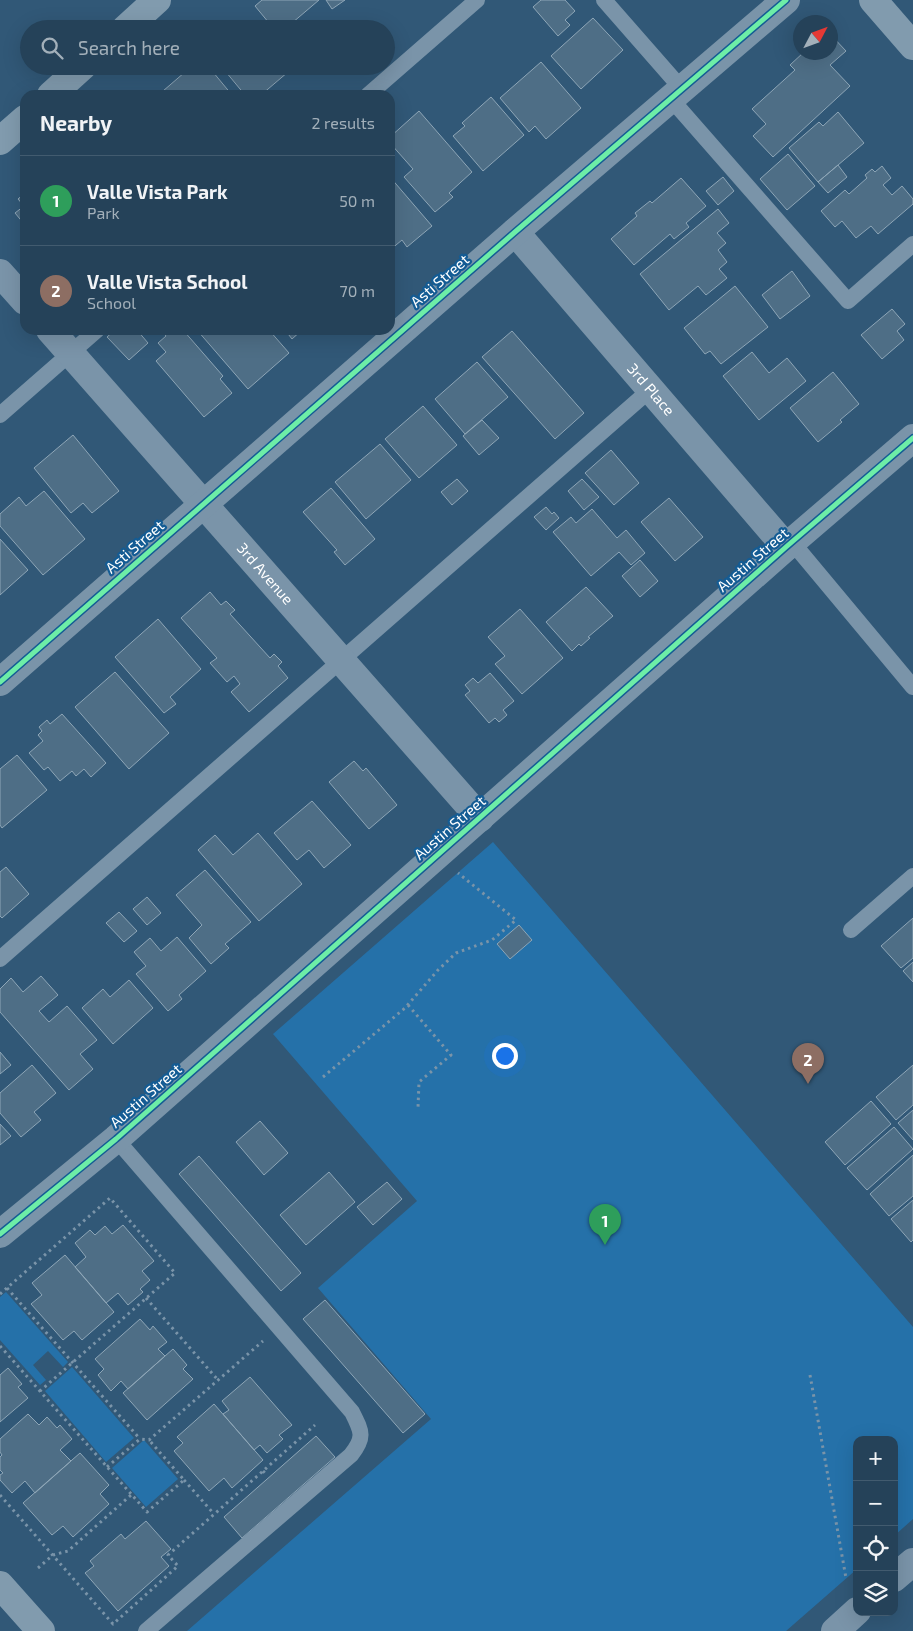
<!DOCTYPE html>
<meta charset="utf-8">
<style>
:root{--surface:#254259;--page:#2d495f;--text:#f1f3f6;--muted:#a3b0ba;--line:#425b6f;--accent:#b7c5cf}
body{margin:0;font-family:"Exo 2",sans-serif;background:var(--page);color:var(--text)}
.controls{position:absolute;right:15px;bottom:15px;display:grid;overflow:hidden;border-radius:10px;box-shadow:0 5px 20px #0002}
.controls button{width:45px;height:45px;display:grid;place-items:center;padding:0;border:0;border-bottom:1px solid var(--line);background:var(--surface);color:var(--text);font:25px sans-serif}
.compass{position:absolute;left:793px;top:15px;width:45px;height:45px;border-radius:50%;background:var(--surface);box-shadow:0 5px 20px #0002;rotate:49deg}
.you{position:absolute;left:504px;top:1055px;width:18px;height:18px;margin:-12px;border:4px solid #fff;border-radius:50%;background:#1a73e8;box-shadow:0 0 0 8px #1a73e833}
.badge{display:grid;place-items:center;width:32px;height:32px;border-radius:50%;background:var(--accent);color:#fff;font-size:16px;font-weight:700}
.pin{position:absolute;translate:-50% -41px;filter:drop-shadow(0 1px 2px #0008)}
.pin::after{content:'';position:absolute;top:26px;width:18px;height:15px;background:inherit;clip-path:polygon(0 0,100% 0,50% 100%)}
.list{margin:0;padding:0;list-style:none}
h2{display:flex;justify-content:space-between;align-items:center;height:65px;margin:0;padding:0 20px;font-size:21px}
h2 small{font-size:16px;font-weight:400;color:var(--muted)}
.list li{display:grid;grid-template-columns:32px 1fr auto;gap:15px;align-items:center;box-sizing:border-box;height:90px;padding:0 20px;border-top:1px solid var(--line)}
.list b{display:block;font-size:19px;white-space:nowrap}
.list p{margin:0;font-size:16px;white-space:nowrap;color:var(--muted)}
.list em{font-size:16px;font-style:normal;color:var(--muted)}
.icon{flex:none;width:28px;height:28px;fill:none;stroke:currentColor;stroke-width:2;stroke-linecap:round;stroke-linejoin:round}
.map{position:relative;flex:none;width:913px;height:1631px;overflow:hidden}
.search{position:absolute;background:var(--surface);box-shadow:0 5px 20px #0002;left:20px;top:20px;width:375px;height:55px;display:flex;align-items:center;gap:12px;box-sizing:border-box;padding:0 18px;border-radius:28px;color:var(--muted);font-size:19px}
.panel{position:absolute;background:var(--surface);box-shadow:0 5px 20px #0002;left:20px;top:90px;width:375px;height:245px;border-radius:15px}
.map>svg:first-child{display:block}
.green{fill:#2571a9}
.building{fill:#4e6e86;stroke:#8ea6b7}
.lines{fill:none;stroke-linecap:round;stroke-linejoin:round}
.path{stroke:#7a94a9;stroke-width:3;stroke-dasharray:2.5 4;stroke-linecap:butt}
.lane{stroke:#7a94a9;stroke-width:16}
.street{stroke:#7a94a9;stroke-width:28}
.secondary{stroke:#819bae;stroke-width:28}
.cycleway-casing{stroke:#145c94;stroke-width:8}
.cycleway{stroke:#6deda7;stroke-width:5}
.labels{text-anchor:middle;stroke-width:4.5;stroke-linejoin:round;paint-order:stroke}
.street-label{font-size:15px;fill:#fff;stroke:#145c94}
</style>
<div class="map">
<svg width="913" height="1631" viewBox="0 0 913 1631">
<rect width="100%" height="100%" fill="#315877"/>
<path class="green" d="M493,842L913,1327V1519L894,1536V1440H857V1569L786,1631H187L431,1419L318,1288L417,1201L273,1034Z
M6,1292L68,1362L63,1367L48,1351L33,1365L46,1380L40,1385L0,1340V1297Z
M72,1367L134,1438L106,1462L45,1391Z
M144,1440L178,1479L146,1507L112,1468Z"/>
<path class="building" d="M262,0H319L292,23L297,29H274L255,6Z
M326,0H345L332,9Z
M541,0H565L575,11L565,20L570,25L558,36L533,7Z
M593,18L623,50L581,89L551,56Z
M830,34L846,51L830,65L850,86L773,157L753,136L766,124L752,109L795,70L790,65L804,52H830Z
M541,62L581,108L546,139L535,126L529,132L500,98Z
M192,66H208L232,95H167L163,91Z
M221,66H283L288,72L261,95H245Z
M491,97L524,135L483,171L453,136L465,126L462,123Z
M419,111L472,172L449,193L453,197L435,212L404,177L413,169L390,143V137Z
M838,112L864,143L818,182L789,148L819,122L823,126Z
M788,154L815,186L787,210L760,179Z
M838,165L847,177L828,193L818,182Z
M882,166L891,178L883,185L892,195L902,186L913,199V204L878,234L871,226L856,238L842,221L835,227L821,211L845,190L849,194L867,178L865,175L872,169L875,172Z
M390,177L432,226L407,247L402,240L390,250Z
M723,177L734,191L718,205L706,191Z
M681,178L706,206L686,223L689,227L674,239L670,234L634,265L611,239L637,216L635,213L650,201L652,203Z
M25,193V225L15,213L24,206L18,199Z
M718,209L729,223L717,233L726,243L718,250L727,262L719,269L727,278L706,295L698,286L669,310L640,274Z
M792,271L810,296L780,319L762,295Z
M735,286L768,327L721,364L710,351L705,354L684,328Z
M892,309L905,324L897,331L904,340L882,359L861,335Z
M115,330H137L148,343L129,360L107,337Z
M161,330H183L223,376L220,379L232,393L204,417L156,361L166,352L158,343L166,336Z
M197,330H269L289,353L248,389Z
M285,330H311L305,334L302,330L292,339Z
M512,331L584,413L555,439L482,357Z
M752,352L769,373L787,358L806,381L759,420L723,376Z
M477,362L508,397L465,434L435,399Z
M833,372L859,404L840,420L842,422L818,442L790,408Z
M423,406L457,445L419,478L385,439Z
M482,420L499,438L479,455L463,436Z
M73,435L119,491L92,513L83,503L71,513L34,468Z
M380,444L411,480L366,519L335,482Z
M611,450L639,483L614,505L585,473Z
M457,479L468,491L452,505L441,492Z
M582,479L599,497L584,510L568,491Z
M331,488L375,539L345,565L334,552L337,550L303,512Z
M44,491L85,539L43,575L0,526V514L19,497L26,506Z
M669,498L703,537L675,561L641,522Z
M546,507L552,514L554,512L559,518L546,530L534,517Z
M592,509L617,538L626,530L645,553L631,565L619,552L591,576L553,532L571,517L576,523Z
M0,539L28,570L0,595Z
M640,560L658,581L640,597L622,576Z
M586,587L613,616L588,637L590,638L581,646L579,644L572,651L546,622Z
M210,592L221,605L226,601L235,610L230,614L270,658L274,654L282,662L278,666L288,678L249,712L231,692L240,684L234,676L227,682L210,663L217,658L181,618Z
M520,609L563,658L522,694L495,664L505,656L488,637Z
M158,619L201,669L170,697L176,704L164,713L115,657Z
M115,672L169,733L129,769L75,707Z
M490,673L514,701L503,710L507,715L499,722L495,718L489,723L465,695L470,691L465,685L473,678L478,683Z
M62,714L106,763L91,777L84,769L76,776L72,771L60,781L48,767L44,770L29,753L43,741L38,735L42,731L39,727L47,720L50,724Z
M17,755L47,790L2,828L0,825V769Z
M354,761L363,771L366,768L397,805L369,829L329,782Z
M312,801L351,845L324,868L309,850L297,860L274,833Z
M258,833L302,884L259,921L198,850L215,835L233,855Z
M6,867L29,894L2,918L0,916V872Z
M205,870L251,922L225,944L229,948L211,964L189,938L202,925L176,895Z
M147,897L161,913L147,925L133,909Z
M119,912L137,931L124,942L106,923Z
M913,918V958L901,968L881,946Z
M519,925L532,940L510,959L497,944Z
M177,937L206,971L179,995L182,999L168,1011L136,974L146,966L134,952L150,938L161,951Z
M913,962V982L903,971Z
M41,976L58,995L39,1011L49,1022L67,1006L97,1040L80,1054L93,1069L69,1090L0,1012V989L11,978L23,992Z
M129,980L153,1008L113,1044L82,1008L103,989L110,997Z
M0,1052L11,1065L0,1074Z
M32,1065L56,1093L34,1112L41,1120L21,1137L0,1113V1093Z
M913,1065V1105L896,1120L876,1097Z
M871,1101L891,1124L845,1165L825,1142Z
M913,1110V1140L898,1123Z
M260,1121L288,1153L264,1175L236,1142Z
M0,1124L11,1136L0,1145Z
M894,1127L913,1149L867,1190L847,1168Z
M913,1155V1196L889,1216L870,1194Z
M199,1156L301,1273L281,1291L179,1174Z
M329,1172L355,1202L306,1245L280,1215Z
M387,1182L402,1199L373,1225L357,1207Z
M913,1200V1240L911,1242L891,1219Z
M123,1225L154,1261L142,1271L150,1280L140,1289L143,1292L128,1305L118,1293L106,1303L75,1267L86,1257L75,1243L90,1230L95,1235L105,1226L112,1234Z
M65,1255L114,1312L82,1340L74,1331L63,1340L31,1304L42,1295L32,1283Z
M325,1300L425,1414L403,1433L303,1319Z
M140,1319L150,1330L153,1326L167,1342L158,1349L165,1356L128,1389L121,1381L111,1391L98,1375L104,1369L95,1359Z
M173,1349L187,1365L183,1369L193,1379L147,1420L123,1393Z
M8,1368L22,1384L18,1387L28,1398L0,1422V1375Z
M250,1377L292,1425L279,1435L283,1439L267,1453L260,1445L254,1450L223,1414L229,1410L222,1401Z
M214,1404L263,1460L232,1488L224,1478L209,1491L174,1451L183,1443L177,1437Z
M28,1414L39,1425L47,1417L57,1428L60,1425L72,1439L60,1450L71,1461L35,1493L25,1481L12,1493L0,1480V1475L3,1473L0,1470V1457L2,1455L0,1452V1439Z
M316,1436L335,1457L242,1538L224,1517Z
M80,1453L109,1485L100,1494L109,1504L73,1537L63,1526L52,1535L23,1503Z
M146,1521L171,1549L161,1557L169,1566L118,1611L85,1573L94,1566L90,1561L121,1534L125,1539Z"/>
<g class="lines">
<path class="path" d="M408,1005L451,1055L419,1082L418,1108
M323,1077L405,1008L438,970L456,953L492,940L516,920L458,873
M7,1288L140,1439
M0,1294L110,1198L175,1273L40,1391
M146,1298L218,1380
M0,1346L147,1512L184,1480L149,1440
M810,1375L846,1578
M107,1467L140,1439L149,1440L263,1341
M263,1471L267,1475
M184,1480L214,1514
M0,1495L113,1624L178,1566L168,1555L315,1425
M38,1568L53,1555L68,1551L131,1495"/>
<path class="lane" d="M604,0L682,89
M368,95L477,0
M671,99L848,301L913,244
M0,415L97,330
M792,542L913,687
M851,930L913,876
M0,959L651,389
M116,1139L352,1412C362,1432 365,1437 351,1455L146,1631"/>
<g class="street">
<path id="s1" d="M515,232L786,547"/>
<path d="M0,273L25,301"/>
<path id="s2" d="M50,330L480,818"/>
<path d="M0,682L515,232L786,0"/>
<path d="M0,1234L116,1139L786,547L913,438"/>
<path d="M894,1578L913,1562"/>
<path d="M835,1631L857,1611"/>
</g>
<path class="secondary" d="M873,0L913,46
M125,29L157,0
M51,95L83,66
M0,141L25,119
M0,1585L41,1631"/>
<g class="cycleway-casing">
<path id="cycleway" d="M0,682L515,232L786,0
M0,1234L116,1139L786,547L913,438"/>
</g>
<use href="#cycleway" class="cycleway"/>
</g>
<g class="labels">
<g class="street-label">
<text transform="translate(440 281) rotate(-41)" y="5">Asti Street</text>
<text dy="5" stroke="none"><textPath href="#s1" startOffset="208">3rd Place</textPath></text>
<text transform="translate(135 547) rotate(-41)" y="5">Asti Street</text>
<text transform="translate(753 560) rotate(-41)" y="5">Austin Street</text>
<text dy="5" stroke="none"><textPath href="#s2" startOffset="325">3rd Avenue</textPath></text>
<text transform="translate(450 828) rotate(-41)" y="5">Austin Street</text>
<text transform="translate(146 1096) rotate(-41)" y="5">Austin Street</text>
</g>
</g>
</svg>
<div class="controls">
<button>+</button>
<button>−</button>
<button><svg class="icon" aria-label="locate" viewBox="0 0 24 24"><circle cx="12" cy="12" r="6"/><path d="M12 2v4M12 18v4M2 12h4M18 12h4"/></svg></button>
<button><svg class="icon" aria-label="layers" viewBox="0 0 24 24"><path d="M12 4l9 5-9 5-9-5zM3 14l9 5 9-5"/></svg></button>
</div>
<svg class="compass" viewBox="-18 -18 36 36"><path d="M0-13l5 13h-10z" fill="#e53935"/><path d="M0 13l5-13h-10z" fill="#a3b0ba"/></svg>
<div class="you"></div>
<div class="pin badge" style="left:605px;top:1245px;background:#2e9e5b">1</div>
<div class="pin badge" style="left:808px;top:1084px;background:#8d6e63">2</div>
<div class="search"><svg class="icon" aria-label="search" viewBox="0 0 24 24"><circle cx="10" cy="10" r="6"/><path d="M15 15l6 6"/></svg>Search here</div>
<section class="panel">
<h2>Nearby<small>2 results</small></h2>
<ul class="list">
<li><span class="badge" style="background:#2e9e5b">1</span><div><b>Valle Vista Park</b><p>Park</p></div><em>50 m</em></li>
<li><span class="badge" style="background:#8d6e63">2</span><div><b>Valle Vista School</b><p>School</p></div><em>70 m</em></li>
</ul>
</section>
</div>
